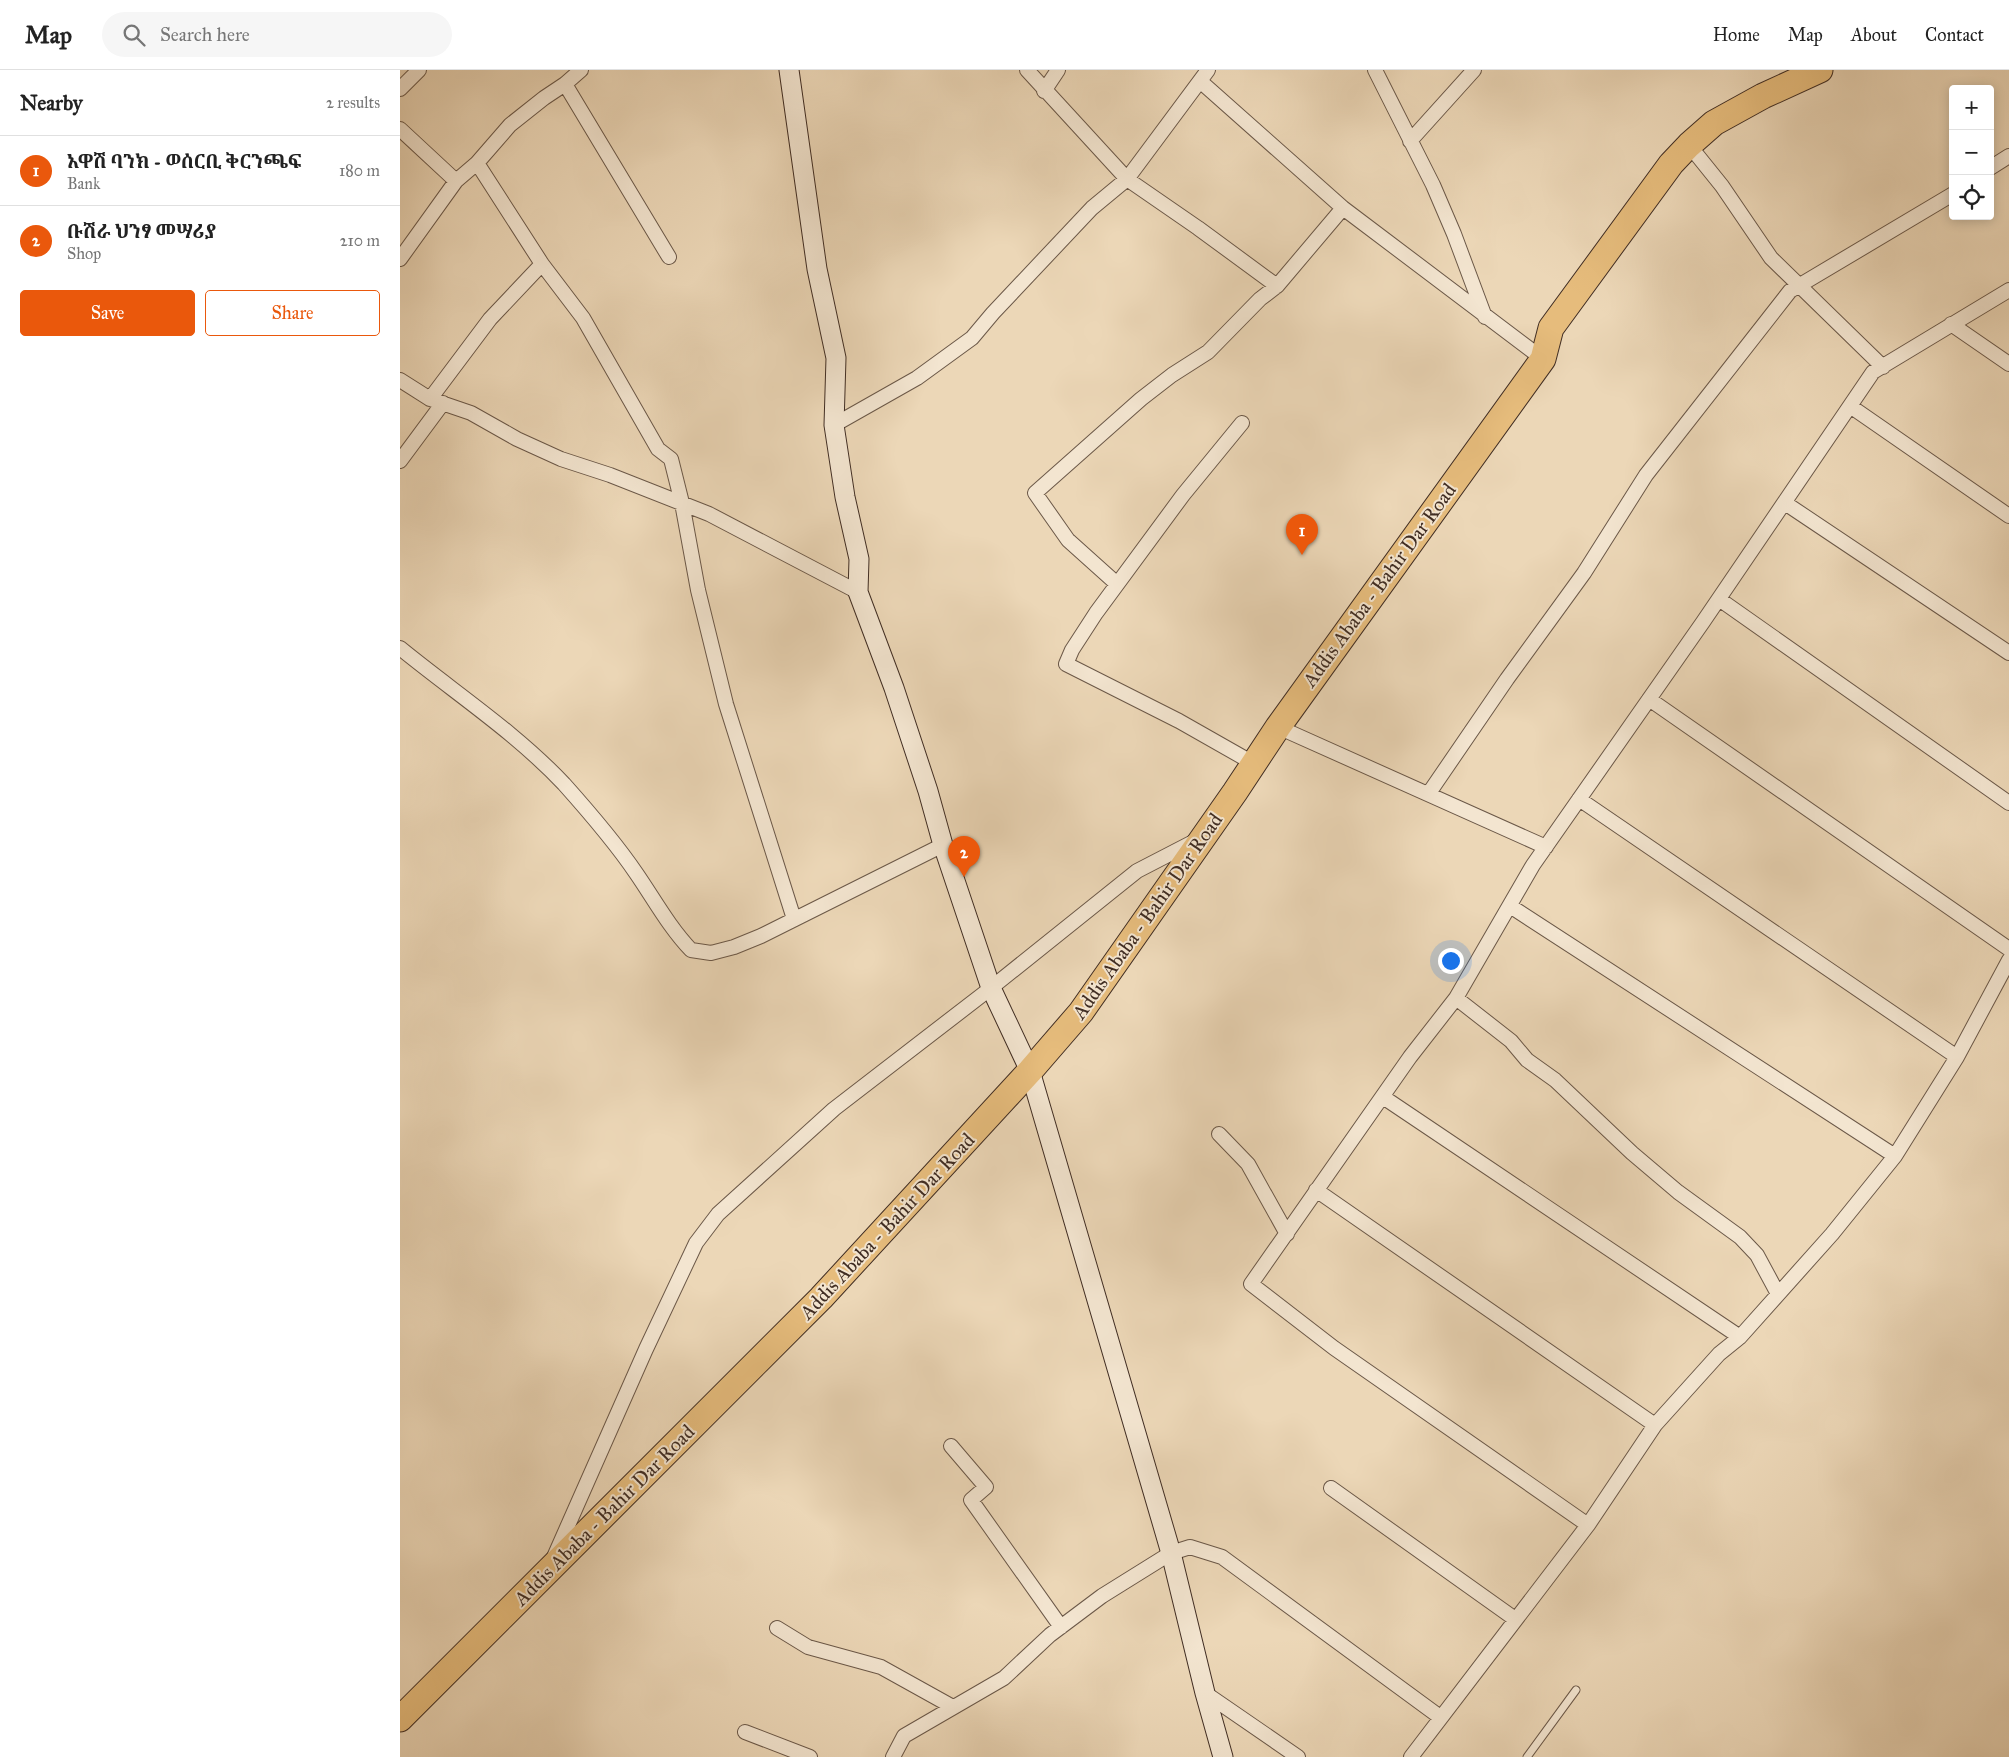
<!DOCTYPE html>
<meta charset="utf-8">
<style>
:root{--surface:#fff;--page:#f6f6f6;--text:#222;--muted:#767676;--line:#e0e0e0;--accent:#ea580c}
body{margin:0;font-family:"IM FELL Great Primer","Noto Serif Ethiopic",serif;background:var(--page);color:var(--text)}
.controls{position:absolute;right:15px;top:15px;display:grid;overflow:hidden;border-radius:5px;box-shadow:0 2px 12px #0003}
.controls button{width:45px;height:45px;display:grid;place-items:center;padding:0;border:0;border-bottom:1px solid var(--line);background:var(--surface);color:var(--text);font:25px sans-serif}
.you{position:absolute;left:1050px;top:890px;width:18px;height:18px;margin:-12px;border:4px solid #fff;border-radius:50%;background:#1a73e8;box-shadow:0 0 0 8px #1a73e833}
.badge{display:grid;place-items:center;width:32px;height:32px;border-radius:50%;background:var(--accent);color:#fff;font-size:16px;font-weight:700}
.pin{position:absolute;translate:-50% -41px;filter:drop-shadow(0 1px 2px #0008)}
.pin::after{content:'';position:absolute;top:26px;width:18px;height:15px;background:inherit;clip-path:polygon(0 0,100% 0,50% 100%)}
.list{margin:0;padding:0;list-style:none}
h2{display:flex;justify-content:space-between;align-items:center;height:65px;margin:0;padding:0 20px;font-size:21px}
h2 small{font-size:16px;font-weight:400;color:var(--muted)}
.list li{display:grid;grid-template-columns:32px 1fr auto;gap:15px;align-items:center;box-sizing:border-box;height:70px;padding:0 20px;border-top:1px solid var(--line)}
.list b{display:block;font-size:19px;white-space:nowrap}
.list p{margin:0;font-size:16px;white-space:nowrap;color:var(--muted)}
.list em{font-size:16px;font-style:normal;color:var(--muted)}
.actions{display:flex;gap:10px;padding:15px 20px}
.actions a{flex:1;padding:11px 0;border:1px solid var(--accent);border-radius:5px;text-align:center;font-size:18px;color:var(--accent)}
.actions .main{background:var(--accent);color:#fff}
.icon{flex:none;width:28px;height:28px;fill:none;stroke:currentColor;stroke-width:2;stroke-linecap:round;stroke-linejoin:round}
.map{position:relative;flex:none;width:1609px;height:1687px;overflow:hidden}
header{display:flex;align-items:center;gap:30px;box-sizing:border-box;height:70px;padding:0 25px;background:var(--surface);border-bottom:1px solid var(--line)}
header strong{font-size:24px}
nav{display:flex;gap:28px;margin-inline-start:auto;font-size:18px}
.search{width:350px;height:45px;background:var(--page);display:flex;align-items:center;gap:12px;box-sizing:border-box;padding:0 18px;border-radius:28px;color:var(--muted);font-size:19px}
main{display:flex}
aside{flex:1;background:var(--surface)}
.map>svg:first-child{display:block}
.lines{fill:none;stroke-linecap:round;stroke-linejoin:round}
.lane-casing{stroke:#6b5848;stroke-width:9}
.street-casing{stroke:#6b5848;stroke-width:16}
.secondary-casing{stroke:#402d23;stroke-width:21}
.highway-casing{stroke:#402d23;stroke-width:27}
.lane{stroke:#f3e5d0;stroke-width:7}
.street{stroke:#f3e5d0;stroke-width:14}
.secondary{stroke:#f3e5d0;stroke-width:19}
.highway{stroke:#e6bc7c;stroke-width:25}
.labels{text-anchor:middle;stroke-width:4;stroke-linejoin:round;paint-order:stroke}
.street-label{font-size:20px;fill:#402d23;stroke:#f3e5d0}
</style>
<header>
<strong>Map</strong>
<div class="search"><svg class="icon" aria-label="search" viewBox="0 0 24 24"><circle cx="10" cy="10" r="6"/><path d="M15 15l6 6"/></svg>Search here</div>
<nav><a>Home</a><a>Map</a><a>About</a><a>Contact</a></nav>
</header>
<main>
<aside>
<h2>Nearby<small>2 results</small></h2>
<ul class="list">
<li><span class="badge">1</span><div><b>አዋሽ ባንክ - ወሰርቢ ቅርንጫፍ</b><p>Bank</p></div><em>180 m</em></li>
<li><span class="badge">2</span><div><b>ቡሽራ ህንፃ መሣሪያ</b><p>Shop</p></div><em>210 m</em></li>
</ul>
<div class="actions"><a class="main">Save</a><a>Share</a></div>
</aside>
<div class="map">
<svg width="1609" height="1687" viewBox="0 0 1609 1687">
<rect width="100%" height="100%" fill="#ecd7b7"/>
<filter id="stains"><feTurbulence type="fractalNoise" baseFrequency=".004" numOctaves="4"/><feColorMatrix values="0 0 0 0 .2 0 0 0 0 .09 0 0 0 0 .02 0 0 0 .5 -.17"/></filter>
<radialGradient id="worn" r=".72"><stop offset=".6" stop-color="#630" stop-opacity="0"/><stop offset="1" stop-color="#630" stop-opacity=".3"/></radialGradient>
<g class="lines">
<g class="lane-casing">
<path id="lane" d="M1127,1687L1176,1620"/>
</g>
<g class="street-casing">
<path id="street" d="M627,0L727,109L798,158L877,216L943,138
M975,0L1033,115L1054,164L1085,247
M800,11L943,138L1143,289
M165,14L269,187
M0,19L19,0
M644,21L658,0
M0,59L56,111
M1010,71L1074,0
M1289,75L1322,116L1371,188L1483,297
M77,93L142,194L183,248L258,379L271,389L282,433L298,520L326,634L394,849
M1590,98L1609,86
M0,189L56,111L77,93L110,55L144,28L165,14L181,0
M142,194L90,249L30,329L71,343L117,369L161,389L210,405L309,444L458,522
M1551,254L1609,294
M0,310L30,329
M1450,336L1609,446
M842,353L783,425L696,543L672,580L666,594L779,651L853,693
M434,355L517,308L572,268L593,243L692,138L727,109L808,0
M0,391L43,333
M1385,433L1609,583
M717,514L668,470L635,423L741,329L772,305L808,282L860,229L877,216
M1319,529L1609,733
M0,578C55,623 115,662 164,714C189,742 215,772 236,803C254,829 269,857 291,880L311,883L334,877L361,866L543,775
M1249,629L1609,879
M878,657L1146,777
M1029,723L1107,609L1184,503L1246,405L1390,221L1553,124
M1179,729L1557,987
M1110,836L1495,1086
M1056,928L1111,971L1127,990L1155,1010L1232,1083L1278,1122L1340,1167L1357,1185L1378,1224
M983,1027L1340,1267
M819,1064L848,1094L887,1164
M916,1120L1255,1355
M551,1376L586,1417L571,1430L661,1557
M931,1418L1115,1549
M1188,1455L934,1278L851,1214L1010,987L1056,928L1133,795L1303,552L1473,302L1609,220
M154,1487L246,1279L296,1173L318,1144L434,1039L591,918L737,801L795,771
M377,1558L408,1577L481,1597L553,1637
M805,1623L898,1687
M345,1662L410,1687
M493,1687L504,1666L604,1608L650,1565L702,1526L771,1483L790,1477L822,1487L1040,1647
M1011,1687L1188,1455L1255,1355L1319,1284L1340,1267L1432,1164L1495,1086L1557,987L1609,890"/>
</g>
<g class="secondary-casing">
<path id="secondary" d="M389,0L417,199L436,288L434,355L445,427L459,489L458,522L494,618L528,721L543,775L591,918L630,1001L771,1483L805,1623L823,1687"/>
</g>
<g class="highway-casing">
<path id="highway" d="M0,1649L421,1228L630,1001L681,942L835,722L878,657L1143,289L1151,258L1271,94L1289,75L1314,53L1363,26L1420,0"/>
</g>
<use href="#lane" class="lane"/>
<use href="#street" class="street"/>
<use href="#secondary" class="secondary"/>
<use href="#highway" class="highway"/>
</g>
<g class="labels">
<g class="street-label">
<text transform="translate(979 515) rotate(-54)" y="7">Addis Ababa - Bahir Dar Road</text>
<text transform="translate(747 846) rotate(-55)" y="7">Addis Ababa - Bahir Dar Road</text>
<text transform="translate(487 1156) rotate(-47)" y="7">Addis Ababa - Bahir Dar Road</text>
<text transform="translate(204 1445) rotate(-45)" y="7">Addis Ababa - Bahir Dar Road</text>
</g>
</g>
<rect width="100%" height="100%" filter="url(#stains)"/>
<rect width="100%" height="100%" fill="url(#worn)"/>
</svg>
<div class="controls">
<button>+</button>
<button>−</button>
<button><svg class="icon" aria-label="locate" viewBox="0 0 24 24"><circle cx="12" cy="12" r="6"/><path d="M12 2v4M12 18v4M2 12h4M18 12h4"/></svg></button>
</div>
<div class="you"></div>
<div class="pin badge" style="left:902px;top:485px">1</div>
<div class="pin badge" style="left:564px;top:807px">2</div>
</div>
</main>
